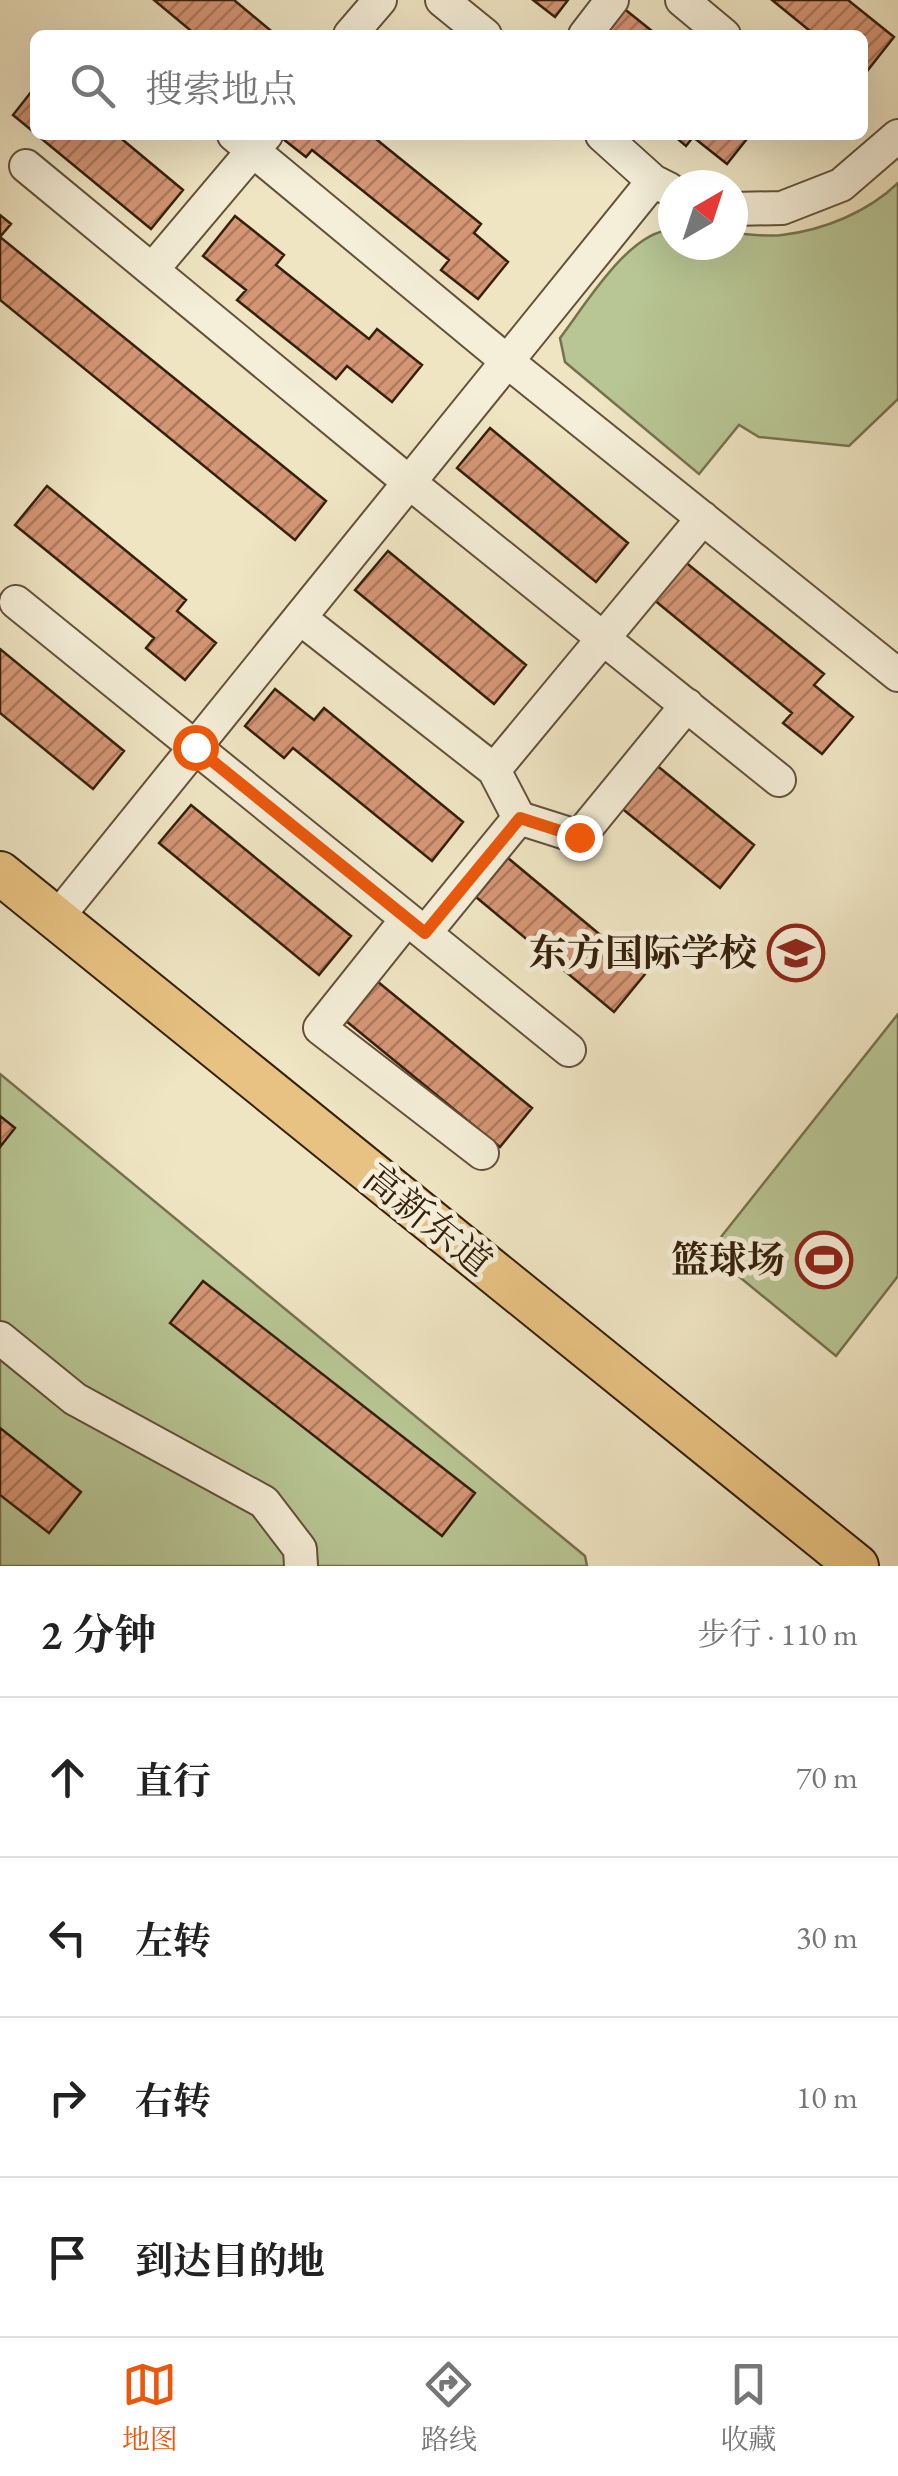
<!DOCTYPE html>
<html lang="zh">
<meta charset="utf-8">
<style>
:root{--surface:#fff;--page:#f2f2f2;--text:#222;--muted:#767676;--line:#e0e0e0;--accent:#ea580c}
body{margin:0;font-family:"EB Garamond","Noto Serif SC",serif;background:var(--page);color:var(--text)}
.compass{position:absolute;left:658px;top:170px;width:90px;height:90px;border-radius:50%;background:var(--surface);box-shadow:0 10px 40px #0002;rotate:39deg}
.stop{position:absolute;width:30px;height:30px;margin:-22px;border:8px solid #ea580c;border-radius:50%;background:#fff}
.stop.end{background:#ea580c;border-color:#fff;box-shadow:0 2px 10px #0008}
.list{margin:0;padding:0;list-style:none}
h2{display:flex;justify-content:space-between;align-items:center;height:130px;margin:0;padding:0 40px;font-size:42px}
h2 small{font-size:32px;font-weight:400;color:var(--muted)}
.list li{display:grid;grid-template-columns:65px 1fr auto;gap:30px;align-items:center;box-sizing:border-box;height:160px;padding:0 40px;border-top:2px solid var(--line)}
.list b{display:block;font-size:38px;white-space:nowrap}
.list em{font-size:32px;font-style:normal;color:var(--muted)}
.icon{flex:none;width:55px;height:55px;fill:none;stroke:currentColor;stroke-width:2;stroke-linecap:round;stroke-linejoin:round}
.map{position:relative;flex:none;width:898px;height:1566px;overflow:hidden}
.search{position:absolute;background:var(--surface);box-shadow:0 10px 40px #0002;left:30px;right:30px;top:30px;height:110px;display:flex;align-items:center;gap:25px;box-sizing:border-box;padding:0 35px;border-radius:15px;color:var(--muted);font-size:38px}
.sheet{height:770px;background:var(--surface)}
nav{display:flex;justify-content:space-around;align-items:center;box-sizing:border-box;height:140px;border-top:2px solid var(--line);background:var(--surface);font-size:28px;color:var(--muted)}
nav a{display:grid;justify-items:center;gap:5px}
nav .on{color:var(--accent)}
.map>svg:first-child{display:block}
.green{fill:#b8c594;stroke:#767250;stroke-width:2.5}
.building{fill:url(#building-hatch);stroke:#35200c;stroke-width:2.5}
.lines{fill:none;stroke-linecap:round;stroke-linejoin:round}
.minor-casing{stroke:#64513a;stroke-width:36}
.major-casing{stroke:#35200c;stroke-width:46}
.minor{stroke:#f5eed8;stroke-width:32}
.major{stroke:#e8c282;stroke-width:42}
.route{stroke:#ea580c;stroke-width:12}
.labels{text-anchor:middle;stroke-width:10;stroke-linejoin:round;paint-order:stroke}
.poi-label{font-size:38px;font-weight:bold;fill:#35200c;stroke:#f5eed8;text-anchor:end}
.street-label{font-size:38px;fill:#35200c;stroke:#f5eed8}
</style>
<div class="map">
<svg width="898" height="1566" viewBox="0 0 898 1566">
<defs>
<pattern id="building-hatch" width="6" height="6" patternUnits="userSpaceOnUse" patternTransform="scale(2.5)"><rect width="6" height="6" fill="#d59675"/><path d="M-1 1l2-2M0 6l6-6M5 7l2-2" fill="none" stroke="#ae7a5e"/></pattern>
</defs>
<rect width="100%" height="100%" fill="#efe5c3"/>
<filter id="stains"><feTurbulence type="fractalNoise" baseFrequency=".002" numOctaves="4"/><feColorMatrix values="0 0 0 0 .2 0 0 0 0 .09 0 0 0 0 .02 0 0 0 .5 -.17"/></filter>
<radialGradient id="worn" r=".72"><stop offset=".6" stop-color="#630" stop-opacity="0"/><stop offset="1" stop-color="#630" stop-opacity=".3"/></radialGradient>
<path class="green" d="M898,183V399L849,446L759,437L739,425L699,474L565,362L560,338C584,307 630,229 673,230V245H733V233C749,234 766,237 782,235C824,230 868,212 898,183Z
M898,1014V1276L836,1356L709,1252Z
M0,1074L585,1556L587,1566H0Z"/>
<path class="building" d="M154,0H234L276,35H196Z
M533,0H568L555,17Z
M772,0H848L894,37L864,75L863,35H815Z
M622,7L657,35H600Z
M35,87V133L13,115Z
M37,135H117L183,190L151,229Z
M278,135H371L481,224L474,233L508,262L478,299L441,270L449,260L312,150L306,157Z
M673,135H750L727,164L693,137L686,146Z
M0,215L11,224L0,237L326,501L295,540L0,300Z
M235,216L284,255L276,265L369,339L377,329L422,365L392,402L347,366L336,379L237,300L246,290L203,256Z
M490,428L628,543L596,582L457,468Z
M47,486L186,600L177,611L216,643L185,680L146,648L154,638L15,525Z
M388,551L526,665L494,704L355,590Z
M684,561L824,674L814,685L853,717L822,754L783,723L792,713L653,599Z
M0,649L124,751L93,789L0,713Z
M275,689L314,720L324,708L463,822L432,861L293,748L284,758L245,726Z
M649,759L754,845L720,888L614,802Z
M191,805L351,936L319,975L159,843Z
M508,858L646,973L614,1012L476,897Z
M372,977L532,1108L500,1147L340,1016Z
M0,1116L15,1128L0,1147Z
M203,1281L475,1493L442,1536L170,1323Z
M0,1428L81,1492L49,1533L0,1495Z"/>
<g class="lines">
<g class="minor-casing">
<path id="minor" d="M442,0L485,35
M682,0L724,35
M350,35L380,0
M585,35L612,0
M234,135L508,362L898,675
M602,135L653,181L669,189
M26,166L410,483L779,780
M733,209L782,208L841,185L898,136
M152,270L266,135
M16,602L569,1050
M300,618L494,770
M519,818L579,837L687,705
M56,919L653,181
M407,919L320,1028L482,1153
M425,933L519,818L494,770L703,518
M0,1338L75,1399L264,1502L300,1549L301,1566"/>
</g>
<g class="major-casing">
<path id="major" d="M0,873L857,1566"/>
</g>
<use href="#minor" class="minor"/>
<use href="#major" class="major"/>
</g>
<g class="lines">
<path class="route" d="M195,747L425,933L520,818L579,837"/>
</g>
<defs>
<g id="school-ring" transform="scale(2.875)"><circle r="9.5" fill="#f5eed8" stroke="#8f2418" stroke-width="1.5"/><path d="M0-5L7-2L0 1L-7-2ZM-4 1L0 2.5L4 1V4Q0 6-4 4Z" fill="#8f2418"/></g>
<g id="stadium-ring" transform="scale(2.875)"><circle r="9.5" fill="#f5eed8" stroke="#8f2418" stroke-width="1.5"/><path d="M0-5a6.5 5 0 1 0 0 10a6.5 5 0 1 0 0-10ZM-3.5-1.8h7v3.6h-7Z" fill="#8f2418"/></g>
</defs>
<g fill-rule="evenodd">
<use href="#school-ring" x="796" y="953"/>
<use href="#stadium-ring" x="824" y="1260"/>
</g>
<g class="labels">
<g class="poi-label">
<text x="757" y="966">东方国际学校</text>
<text x="785" y="1273">篮球场</text>
</g>
<g class="street-label">
<text transform="translate(428 1220) rotate(39)" y="13">高新东道</text>
</g>
</g>
<rect width="100%" height="100%" filter="url(#stains)"/>
<rect width="100%" height="100%" fill="url(#worn)"/>
</svg>
<svg class="compass" viewBox="-18 -18 36 36"><path d="M0-13l5 13h-10z" fill="#e53935"/><path d="M0 13l5-13h-10z" fill="#767676"/></svg>
<div class="stop" style="left:195px;top:747px"></div>
<div class="stop end" style="left:579px;top:837px"></div>
<div class="search"><svg class="icon" aria-label="search" viewBox="0 0 24 24"><circle cx="10" cy="10" r="6"/><path d="M15 15l6 6"/></svg>搜索地点</div>
</div>
<section class="sheet">
<h2>2 分钟<small>步行 · 110 m</small></h2>
<ul class="list">
<li><svg class="icon" aria-label="ahead" viewBox="0 0 24 24"><path d="M12 20V5M6 11l6-6 6 6"/></svg><div><b>直行</b></div><em>70 m</em></li>
<li><svg class="icon" aria-label="left" viewBox="0 0 24 24"><path d="M17 20v-9H6M10 6l-5 5 5 5"/></svg><div><b>左转</b></div><em>30 m</em></li>
<li><svg class="icon" aria-label="right" viewBox="0 0 24 24"><path d="M7 20v-9h11M14 6l5 5-5 5"/></svg><div><b>右转</b></div><em>10 m</em></li>
<li><svg class="icon" aria-label="arrive" viewBox="0 0 24 24"><path d="M6 21V4h12l-3 4 3 4H6"/></svg><div><b>到达目的地</b></div></li>
</ul>
</section>
<nav>
<a class="on"><svg class="icon" aria-label="map" viewBox="0 0 24 24"><path d="M3 6l6-2 6 2 6-2v14l-6 2-6-2-6 2zM9 4v14M15 6v14"/></svg>地图</a>
<a><svg class="icon" aria-label="directions" viewBox="0 0 24 24"><path d="M12 3l9 9-9 9-9-9zM9 14v-3h6M13 9l2 2-2 2"/></svg>路线</a>
<a><svg class="icon" aria-label="saved" viewBox="0 0 24 24"><path d="M7 4h10v16l-5-4-5 4z"/></svg>收藏</a>
</nav>
